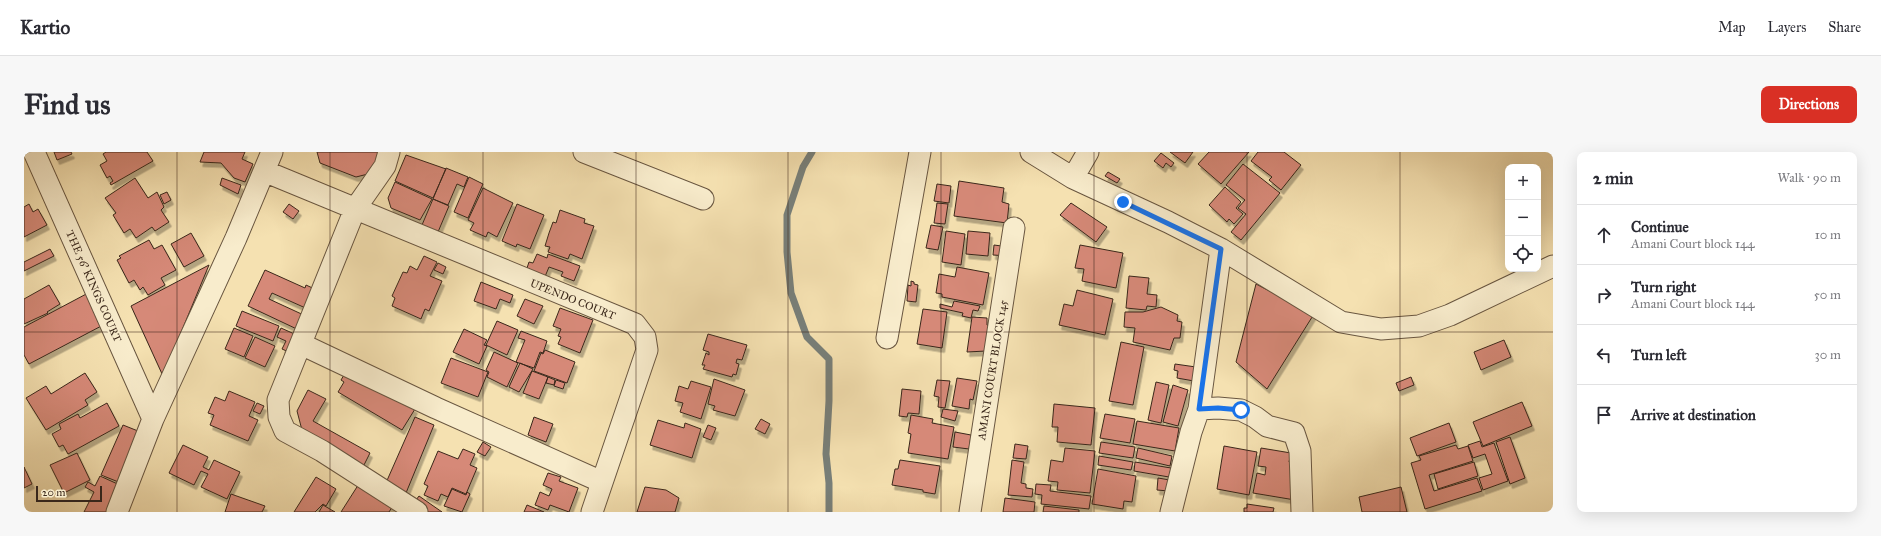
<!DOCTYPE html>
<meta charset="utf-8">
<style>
:root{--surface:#fff;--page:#f7f7f7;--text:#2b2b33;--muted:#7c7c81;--line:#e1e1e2;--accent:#d93025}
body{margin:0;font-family:"IM FELL Great Primer",serif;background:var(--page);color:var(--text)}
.controls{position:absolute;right:12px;top:12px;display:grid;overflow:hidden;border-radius:8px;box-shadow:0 4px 16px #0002}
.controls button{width:36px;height:36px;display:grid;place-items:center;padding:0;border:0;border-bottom:1px solid var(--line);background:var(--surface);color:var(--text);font:20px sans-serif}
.scale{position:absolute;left:12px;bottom:10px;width:66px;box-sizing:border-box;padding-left:4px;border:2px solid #3a271a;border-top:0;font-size:11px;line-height:14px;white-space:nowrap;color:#3a271a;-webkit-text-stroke:3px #f8eccc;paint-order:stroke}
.stop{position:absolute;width:12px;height:12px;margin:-9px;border:3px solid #1a73e8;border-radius:50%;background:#fff}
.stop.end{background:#1a73e8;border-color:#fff;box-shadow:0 1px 4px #0008}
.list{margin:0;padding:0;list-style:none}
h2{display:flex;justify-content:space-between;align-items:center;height:52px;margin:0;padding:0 16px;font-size:17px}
h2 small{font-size:13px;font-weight:400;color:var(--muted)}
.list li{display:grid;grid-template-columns:26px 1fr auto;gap:12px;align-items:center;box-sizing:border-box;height:60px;padding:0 16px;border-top:1px solid var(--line)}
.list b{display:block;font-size:15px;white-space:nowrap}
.list p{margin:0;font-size:13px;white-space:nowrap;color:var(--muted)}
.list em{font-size:13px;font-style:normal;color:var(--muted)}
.icon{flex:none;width:22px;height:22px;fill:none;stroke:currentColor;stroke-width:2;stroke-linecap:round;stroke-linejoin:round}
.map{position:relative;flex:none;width:1529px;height:360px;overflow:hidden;border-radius:8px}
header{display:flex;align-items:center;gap:24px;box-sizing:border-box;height:56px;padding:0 20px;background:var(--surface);border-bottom:1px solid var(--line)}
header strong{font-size:19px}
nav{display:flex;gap:22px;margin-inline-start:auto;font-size:14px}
.intro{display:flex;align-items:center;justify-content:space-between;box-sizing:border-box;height:96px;padding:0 24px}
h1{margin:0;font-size:28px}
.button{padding:10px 18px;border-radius:8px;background:var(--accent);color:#fff;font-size:14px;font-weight:700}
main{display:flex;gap:24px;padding:0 24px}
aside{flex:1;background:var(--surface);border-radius:8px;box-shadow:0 4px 16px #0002}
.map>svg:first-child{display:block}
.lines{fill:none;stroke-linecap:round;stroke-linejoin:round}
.stream{stroke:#787f79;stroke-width:7}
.building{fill:#d68978;stroke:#3a271a;filter:url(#shadow)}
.street-casing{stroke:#695640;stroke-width:23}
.street{stroke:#f8eccc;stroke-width:21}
.route{stroke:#1a73e8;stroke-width:5}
.grid{fill:none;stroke:#3a271a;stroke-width:1;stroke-opacity:0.55}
.labels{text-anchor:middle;stroke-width:4;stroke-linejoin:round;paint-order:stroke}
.street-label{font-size:11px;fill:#3a271a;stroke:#f8eccc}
</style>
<header>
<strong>Kartio</strong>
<nav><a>Map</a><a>Layers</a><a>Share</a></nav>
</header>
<div class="intro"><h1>Find us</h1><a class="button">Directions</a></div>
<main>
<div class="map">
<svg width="1529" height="360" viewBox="0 0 1529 360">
<defs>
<filter id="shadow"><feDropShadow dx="2.5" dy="4.5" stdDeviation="0" flood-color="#0004"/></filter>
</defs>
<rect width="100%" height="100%" fill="#f5e1b1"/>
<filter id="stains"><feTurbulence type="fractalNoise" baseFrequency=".005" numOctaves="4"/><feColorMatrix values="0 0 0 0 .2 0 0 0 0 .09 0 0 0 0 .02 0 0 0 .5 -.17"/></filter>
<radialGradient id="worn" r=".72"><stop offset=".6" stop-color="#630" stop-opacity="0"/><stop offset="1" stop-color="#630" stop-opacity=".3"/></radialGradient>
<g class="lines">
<path class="stream" d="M788,0L779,15L763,63V100L767,141L783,185L805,207V249L802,302L805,331V360"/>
</g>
<path class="building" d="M30,0H47L48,2L33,8Z
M82,0H123L129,9L87,33L86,31L89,29L86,24L83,26L76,13L83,9L79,2Z
M180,0H221L218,7L229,12L221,30L210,26L197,11L176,10Z
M293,0H359L352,20L332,25L296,11Z
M1146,0H1169L1161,11Z
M1185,0H1225L1197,32L1174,12Z
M1234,0H1260L1277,13L1257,38L1245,28L1248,25L1227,9Z
M1137,1L1150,11L1147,15L1142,11L1139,16L1130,9Z
M382,3L422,17L409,46L371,29Z
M1219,12L1256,41L1217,88L1207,80L1222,62L1214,56L1221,48L1202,33Z
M422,16L444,25L440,35L433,32L424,53L409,47Z
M1084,20L1096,27L1093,31L1081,24Z
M445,25L459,32L444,66L430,60Z
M111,26L124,46L133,40L140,55L137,58L145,70L131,79L128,75L112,86L106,77L100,81L89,63L92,61L81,46Z
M198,26L217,33L214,42L196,33Z
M935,29L980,36L978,50L985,52L983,71L930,64Z
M371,30L408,47L396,68L367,56L364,46Z
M913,32L927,34L925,51L910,49Z
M1201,35L1217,50L1212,56L1219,62L1210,72L1205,67L1203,70L1185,53Z
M459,36L489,51L473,85L464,80L462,85L446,78L450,71L444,68Z
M143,40L147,48L140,52L136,43Z
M409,47L425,54L414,80L398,73Z
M913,51L924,52L921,72L910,71Z
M1047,51L1083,75L1072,90L1036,63Z
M5,52L9,60L14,57L23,73L0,85V55Z
M265,52L275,59L269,67L259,60Z
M493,52L520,63L506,97L493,92L492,95L478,89Z
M536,58L561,67L560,71L570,74L558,107L546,102L544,107L524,100L526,95L521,94L525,81L529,70L532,71Z
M907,73L919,75L914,98L902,96Z
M922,79L941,82L937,113L918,110Z
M944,79L966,81L964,104L942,102Z
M167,81L180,104L160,115L147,92Z
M125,88L130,97L138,93L152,118L137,126L141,133L124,143L119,135L116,138L110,128L105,131L93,108L97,106L95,104Z
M970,93L985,95V104L969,103Z
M1056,93L1099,101L1092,136L1058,129L1060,117L1051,116Z
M26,97L30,104L0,119V110Z
M513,102L523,106L524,102L556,114L550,129L537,124L539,120L525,115L520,127L505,120L506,117L503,116L505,110L509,111Z
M400,104L413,110L406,124L418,129L405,159L401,157L397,167L368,154L371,146L368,144L379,120L383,121L386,114L393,118Z
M414,111L422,115L419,122L410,118Z
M185,113L139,224L107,154Z
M933,115L965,121L959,153L918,145V142L912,141L915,122L931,125Z
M241,118L281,136L282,133L295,139L286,158L248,141L245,147L284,165L277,179L224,154Z
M1105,124L1125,126L1123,142L1133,143L1132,155L1123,154L1122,158L1102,156Z
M887,129L890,130V132L894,133L892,150L883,149L884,133L887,134Z
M457,130L489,143L486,151L476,147L472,157L450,149Z
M1232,132L1290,162L1243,237L1212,210Z
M25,133L36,152L23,160L24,161L0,172V147Z
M1053,138L1089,147L1081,183L1035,173L1040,152L1049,154Z
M66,140L83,171L5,212L0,203V175Z
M501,147L519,154L510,172L493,164Z
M930,149L956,154L954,159L949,158L947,166L938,164L939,161L916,156V152L928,155Z
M1137,155L1154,163L1153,169L1158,170L1156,186H1150L1146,198L1109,190L1111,176L1100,175L1101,160H1119Z
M536,156L569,168L556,201L534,192L537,185L534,184L537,177L529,174Z
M899,157L923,160L918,196L893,192Z
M218,159L255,174L249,189L212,174Z
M948,165L963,166V173L966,174L962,199L943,200Z
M473,169L494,178L483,203L462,193Z
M210,176L229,184L220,205L201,197Z
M257,176L275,184L267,201L258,197L262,189L253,185Z
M440,177L463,188L460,193L463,194L455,212L429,200Z
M497,179L523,189L519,201L516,200L510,216L492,210L501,188L494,186Z
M684,182L723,193L718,208L713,207L712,211L715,212L712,223L709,222L708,225L679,217L681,213H678L682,201L685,203V200L679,198Z
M231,185L251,194L241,215L221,206Z
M1480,188L1487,205L1457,218L1450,200Z
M1097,190L1120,195L1109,253L1085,249Z
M521,198L551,210L543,231L510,219L517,201L519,202Z
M470,200L494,211L483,235L463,225L465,220L462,218Z
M427,206L464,220L454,245L417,231Z
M496,211L509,217L495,240L485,235Z
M1151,212L1172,215L1170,229L1153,226L1154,219L1150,218Z
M323,218L391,257L378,278L314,240L320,230L317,228Z
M508,219L524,225L515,247L499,241Z
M61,221L73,240L61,248L64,253L22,278L2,246L22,234L27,242Z
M524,225L531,228L530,233L522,231Z
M1387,225L1390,233L1375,239L1372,231Z
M933,226L953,229L949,248L946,247L945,257L928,254Z
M690,227L721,238L711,264L689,258L691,254L684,252Z
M532,228L541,231L539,237L530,234Z
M913,228L926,229L921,256L914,255L915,245L910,244Z
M667,229L687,235L677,267L656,260L659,251L651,249L655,234L664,237Z
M1132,230L1145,233L1137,271L1124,268Z
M1149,233L1164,238L1154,274L1139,270Z
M878,237L897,239L895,262L884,261L883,265L875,264Z
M284,238L302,247L289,269L346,301L339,315L279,282L273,259Z
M205,239L231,250L225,264L234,268L224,289L186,273L190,263L184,261L191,245L201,249Z
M1498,250L1508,274L1459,294L1449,270Z
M83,251L95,274L44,302L39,293L35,295L28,282L37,277L35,272L54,262L56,266Z
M233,251L240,254L236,262L229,259Z
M1030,252L1071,256L1067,293L1033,290L1034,275H1028Z
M919,257L934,259L931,269L917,265Z
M1081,262L1111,267L1106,291L1076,286Z
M887,263L909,267L908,271L930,275L924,307L884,301L887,282L884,281Z
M391,265L410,273L382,341L361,333Z
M510,265L529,272L522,290L504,283Z
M737,267L746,272L741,282L731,277Z
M634,268L660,276L661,271L677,277L668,306L626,293Z
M1113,269L1155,276L1151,299L1109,292Z
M1425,271L1432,290L1393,304L1386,286Z
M99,273L119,281L97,331L77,323Z
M684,273L692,276L687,288L679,285Z
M931,280L947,283L945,297L929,295Z
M1486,285L1501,326L1486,332L1472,290Z
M1456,289L1458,295L1470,291L1484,329L1459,338L1455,326L1468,322L1461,302L1449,306L1444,293Z
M459,290L467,295L461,304L453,300Z
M1077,290L1111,295L1109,306L1075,301Z
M991,292L1004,294L1002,307L989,306Z
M159,293L184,305L179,315L185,318L190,308L216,320L203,347L177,335L184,322L177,319L170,333L145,321Z
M1432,293L1434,297L1444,294L1449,309L1405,323L1410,339L1453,326L1458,339L1401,357L1387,311L1397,308L1395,304Z
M1200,294L1233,300L1225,343L1193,337Z
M1041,296L1071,299L1066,341L1033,338L1034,330L1024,329L1027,308L1039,310Z
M1114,296L1148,304L1146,314L1112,306Z
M1237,296L1267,301L1265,310L1270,311L1271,348L1229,341L1233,321L1241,323L1242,315L1234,314Z
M439,297L451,302L446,313L453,316L442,342L428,336L424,345L417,342L414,349L400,343L404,334L400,332L414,299L434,307Z
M53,301L66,328L40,341L26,313Z
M1075,304L1109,310L1107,318L1074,313Z
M876,308L916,314L911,342L899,340V338L868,333L871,317H874Z
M988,308L1000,310L997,331L1002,332V336L1009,337L1008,345L984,343Z
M1111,310L1147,316L1145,325L1110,319Z
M1450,310L1454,324L1414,337L1410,322Z
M0,315L8,332L0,336Z
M1074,317L1112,324L1108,350L1100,349L1099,357L1068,352Z
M524,321L537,325L535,329L554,336L545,360L526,353L524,358L511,353L516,340L525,344L528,337L519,333Z
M76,324L98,334L85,360H60L70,340L61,335L64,330L71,334Z
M292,325L312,337L302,354L299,352L291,360H270Z
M1134,326L1146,328L1145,339L1133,338Z
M338,327L372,349L365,360H317Z
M1012,332L1027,333L1026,339L1067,344L1065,357L1017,352L1018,343L1011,342Z
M621,335L642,338L655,346L651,360H613Z
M1377,335L1383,360H1338L1335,345Z
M428,337L442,343L443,340L446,342L438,360L420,354Z
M207,342L241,354L238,360H201Z
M395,344L418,360H400L389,352Z
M981,346L1011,350L1010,360H979Z
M1223,352L1250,356L1249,360H1220V356H1223Z
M299,353L311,360H295Z
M503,353L520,360H500Z
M1020,354L1055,358V360H1019Z"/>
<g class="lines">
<g class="street-casing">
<path id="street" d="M10,0L129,267
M365,0L361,14L331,57L254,248L255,265L261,279L298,299L393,360
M560,0L679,47
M1007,0L1049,26L1144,70L1197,97L1317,170L1357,177L1395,174L1426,163L1529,114
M240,19L611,172L621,185L623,198L568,360
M1049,26L1064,0
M863,186L896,0
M277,192L412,256L578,330
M1175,257L1194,256L1217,258L1231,265L1243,274L1270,281L1276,299L1278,360
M93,360L129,267L212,86L248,0
M946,360L990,76
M1147,360L1167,280L1175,257L1197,97"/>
</g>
<use href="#street" class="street"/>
</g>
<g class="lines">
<path class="route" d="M1099,50L1197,97L1175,257L1194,256L1217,258"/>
</g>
<path class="grid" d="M153,0V360M306,0V360M459,0V360M612,0V360M764,0V360M917,0V360M1070,0V360M1223,0V360M1376,0V360M0,180H1529"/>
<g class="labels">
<g class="street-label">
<text transform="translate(70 134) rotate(66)" y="4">THE 56' KINGS COURT</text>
<text transform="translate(549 147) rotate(22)" y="4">UPENDO COURT</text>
<text transform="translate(968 218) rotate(-81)" y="4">AMANI COURT BLOCK 145</text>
</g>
</g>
<rect width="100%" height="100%" filter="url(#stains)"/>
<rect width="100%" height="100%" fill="url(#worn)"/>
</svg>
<div class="controls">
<button>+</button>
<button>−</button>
<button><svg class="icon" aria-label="locate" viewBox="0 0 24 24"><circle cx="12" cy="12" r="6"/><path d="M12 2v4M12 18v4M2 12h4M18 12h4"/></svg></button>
</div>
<div class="scale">20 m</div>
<div class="stop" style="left:1217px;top:258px"></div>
<div class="stop end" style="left:1099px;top:50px"></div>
</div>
<aside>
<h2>2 min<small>Walk · 90 m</small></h2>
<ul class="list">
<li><svg class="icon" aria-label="ahead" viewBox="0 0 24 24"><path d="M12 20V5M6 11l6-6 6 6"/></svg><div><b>Continue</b><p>Amani Court block 144</p></div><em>10 m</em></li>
<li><svg class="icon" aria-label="right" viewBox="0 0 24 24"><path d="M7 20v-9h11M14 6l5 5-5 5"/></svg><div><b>Turn right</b><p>Amani Court block 144</p></div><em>50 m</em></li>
<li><svg class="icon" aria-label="left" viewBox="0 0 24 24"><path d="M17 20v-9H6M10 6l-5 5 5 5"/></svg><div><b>Turn left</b></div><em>30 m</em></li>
<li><svg class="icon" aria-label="arrive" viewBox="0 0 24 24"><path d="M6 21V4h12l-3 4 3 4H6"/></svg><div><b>Arrive at destination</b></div></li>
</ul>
</aside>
</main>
